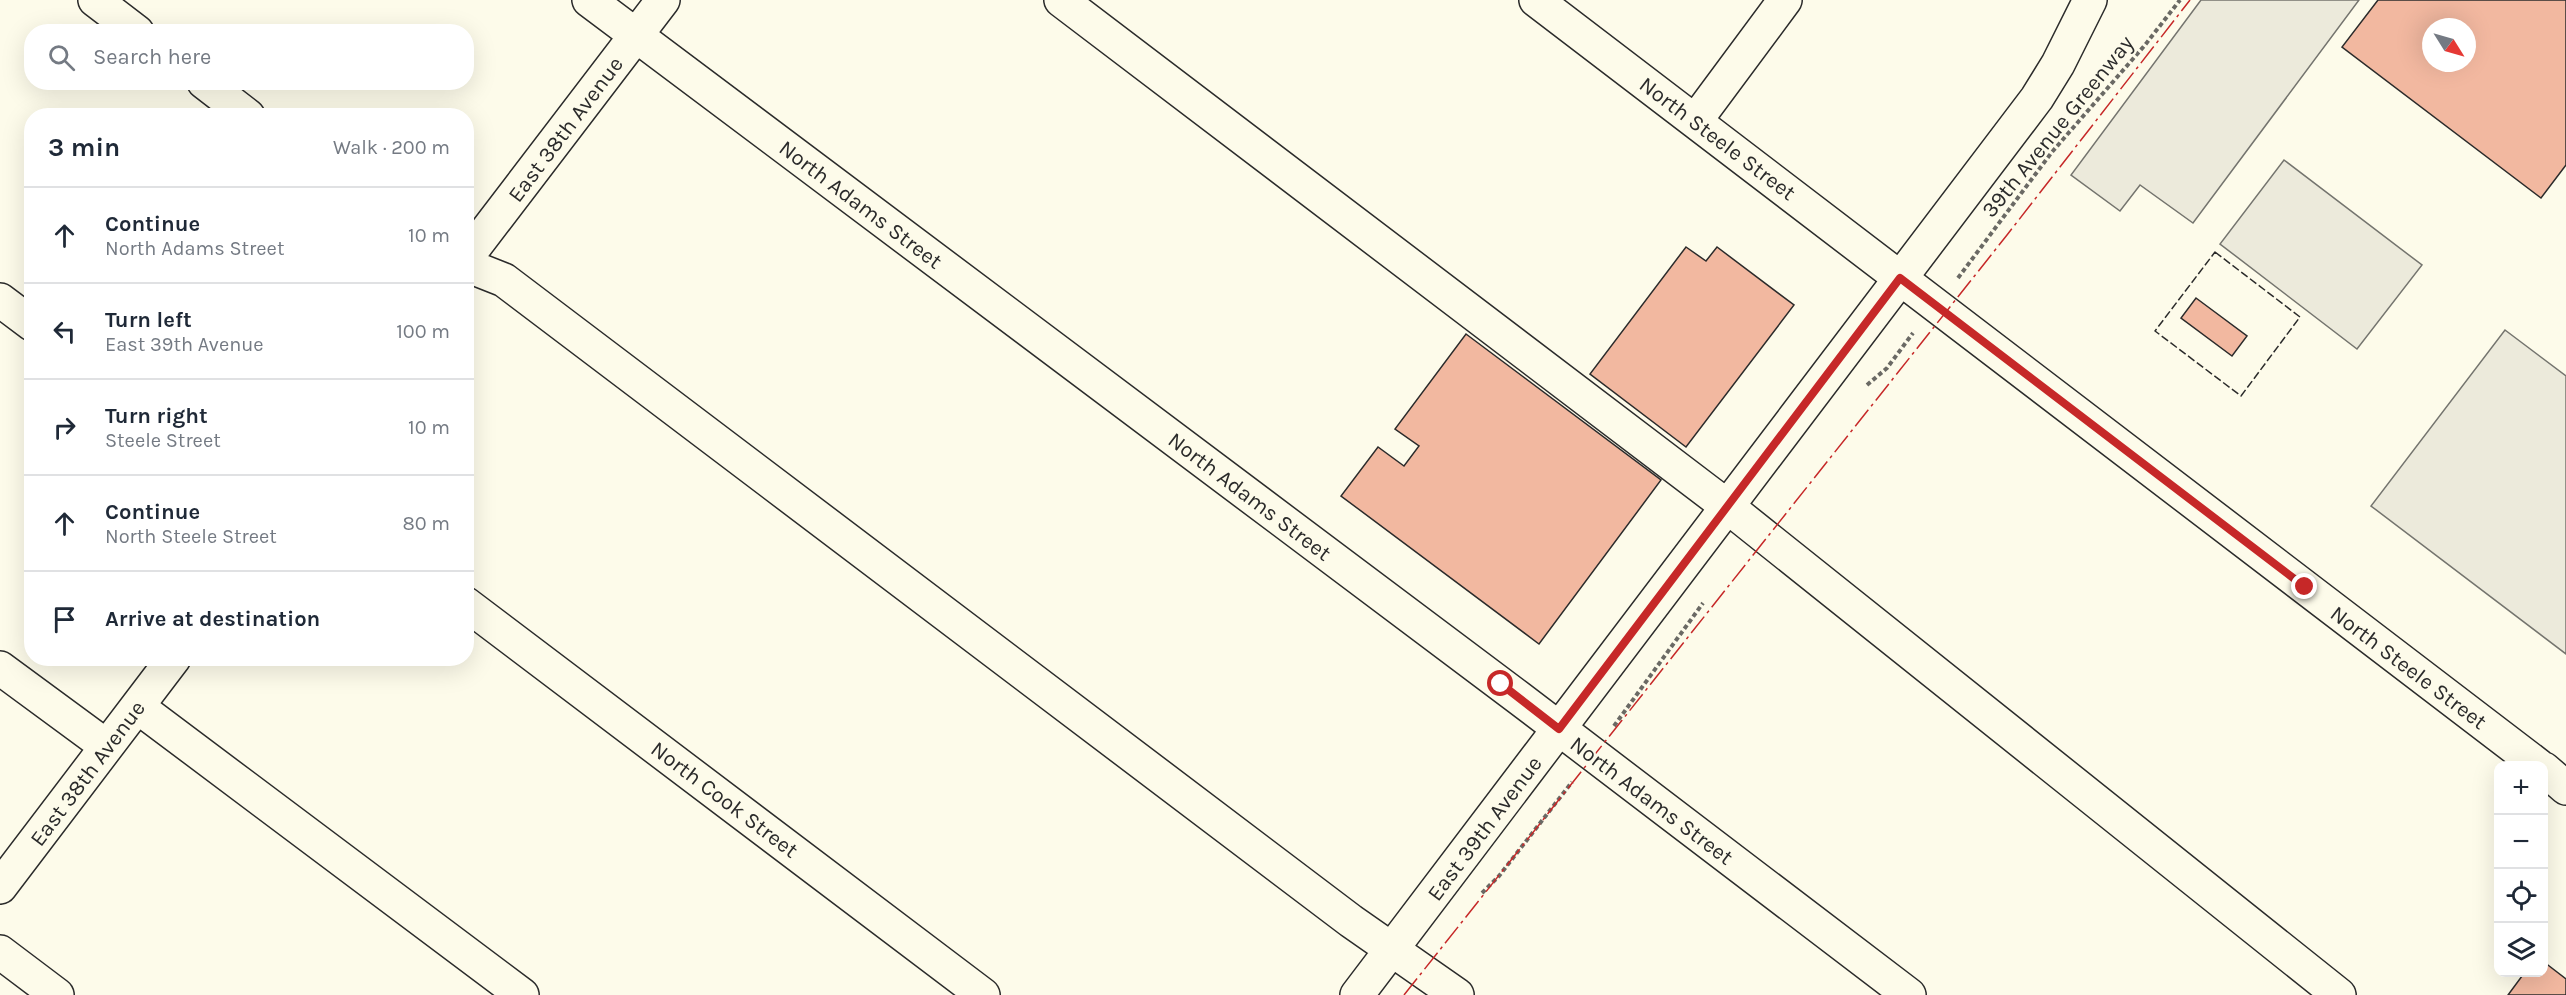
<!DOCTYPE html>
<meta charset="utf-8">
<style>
:root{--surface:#fff;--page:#f2f2f3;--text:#1f2937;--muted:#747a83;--line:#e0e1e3}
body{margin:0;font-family:Karla,sans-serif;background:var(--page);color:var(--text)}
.controls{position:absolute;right:18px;bottom:18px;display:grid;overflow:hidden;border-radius:12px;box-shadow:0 6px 24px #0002}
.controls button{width:54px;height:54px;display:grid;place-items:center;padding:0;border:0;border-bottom:2px solid var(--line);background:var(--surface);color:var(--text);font:30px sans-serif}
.compass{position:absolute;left:2422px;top:18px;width:54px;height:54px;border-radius:50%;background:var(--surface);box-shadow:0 6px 24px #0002;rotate:127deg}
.stop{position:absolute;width:18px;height:18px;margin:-14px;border:4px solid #c62828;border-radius:50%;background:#fff}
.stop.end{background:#c62828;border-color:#fff;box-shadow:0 2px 6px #0008}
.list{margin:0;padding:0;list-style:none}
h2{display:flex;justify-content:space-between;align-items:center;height:78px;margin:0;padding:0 24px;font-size:26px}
h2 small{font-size:20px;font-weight:400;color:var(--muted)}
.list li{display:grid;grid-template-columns:39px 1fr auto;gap:18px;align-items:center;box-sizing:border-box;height:96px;padding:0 24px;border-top:2px solid var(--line)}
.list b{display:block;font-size:22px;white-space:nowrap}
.list p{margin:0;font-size:20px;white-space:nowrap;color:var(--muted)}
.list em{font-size:20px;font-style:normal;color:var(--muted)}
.icon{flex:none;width:33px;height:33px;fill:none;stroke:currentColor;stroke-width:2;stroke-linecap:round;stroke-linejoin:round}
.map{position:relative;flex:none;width:2566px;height:995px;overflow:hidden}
.search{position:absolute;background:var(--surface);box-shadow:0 6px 24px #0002;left:24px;top:24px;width:450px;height:66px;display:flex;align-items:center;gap:15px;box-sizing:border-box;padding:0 21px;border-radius:24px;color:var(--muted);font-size:22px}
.panel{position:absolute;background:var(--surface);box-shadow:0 6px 24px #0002;left:24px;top:108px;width:450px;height:558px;border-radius:24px}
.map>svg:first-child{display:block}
.parking{fill:#eceadb;stroke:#74746e;stroke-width:1.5}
.building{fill:#f2b8a0;stroke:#2b2b2b;stroke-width:1.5;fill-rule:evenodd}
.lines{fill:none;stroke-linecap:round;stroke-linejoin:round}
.minor-casing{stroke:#2b2b2b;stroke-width:36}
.path{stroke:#6a6964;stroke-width:4;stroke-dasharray:4.5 3;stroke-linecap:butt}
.minor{stroke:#fdfbea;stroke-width:33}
.fence{stroke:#2b2b2b;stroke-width:1.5;stroke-dasharray:8 3;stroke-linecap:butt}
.power{stroke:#c62828;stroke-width:1.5;stroke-dasharray:21 4.5 3 4.5;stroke-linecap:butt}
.route{stroke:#c62828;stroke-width:8}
.labels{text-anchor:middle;stroke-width:4.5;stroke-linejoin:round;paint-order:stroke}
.street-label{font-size:22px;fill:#2b2b2b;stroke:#fdfbea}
</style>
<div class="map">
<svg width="2566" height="995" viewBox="0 0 2566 995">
<rect width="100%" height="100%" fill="#fdfbea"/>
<path class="parking" d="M2201,0H2359L2193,223L2140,185L2120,211L2071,175Z
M2284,160L2422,265L2357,349L2220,244Z
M2505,330L2566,376V654L2371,506Z"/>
<path class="building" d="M2378,0H2566V165L2541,198L2342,47ZM2431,27H2467V63H2431Z
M1686,247L1706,261L1717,247L1794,305L1686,447L1590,374Z
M2196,298L2247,336L2232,356L2181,318Z
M1466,334L1661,480L1539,644L1341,496L1378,447L1404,466L1419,446L1395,429Z
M2544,962L2566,979V995H2508L2525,972H2544Z"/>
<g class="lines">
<g class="minor-casing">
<path id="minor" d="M95,0L137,32
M589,0L1519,698L1909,995
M1061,0L1728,507L2339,995
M1536,0L2539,766
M204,82L248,116
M1696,120L1785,0
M466,258L663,0
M466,265L504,280L1351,921L1457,995
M0,300L32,324
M466,604L983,995
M0,668L106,746
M138,707L522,995
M2544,769L2566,788
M0,887L174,658
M0,952L57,995
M1357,995L2037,98L2058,64L2090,0"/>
</g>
<path class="path" d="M1958,278L2052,152L2145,45L2180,0
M1867,385L1887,368L1913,333
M1614,726L1703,603
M1482,893L1499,876L1572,782"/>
<use href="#minor" class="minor"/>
<path class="fence" d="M2215,252L2300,317L2241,396L2155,331Z"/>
<path class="power" d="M1404,995L2007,235L2190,0"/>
</g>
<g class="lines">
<path class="route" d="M1501,684L1559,729L1900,278L2305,587"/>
</g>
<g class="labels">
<g class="street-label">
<text transform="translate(2057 126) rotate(-51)" y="8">39th Avenue Greenway</text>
<text transform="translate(565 129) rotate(-53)" y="8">East 38th Avenue</text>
<text transform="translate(1718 138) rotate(37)" y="8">North Steele Street</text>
<text transform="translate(861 204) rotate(37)" y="8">North Adams Street</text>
<text transform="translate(1250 496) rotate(37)" y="8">North Adams Street</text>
<text transform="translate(2409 667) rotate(37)" y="8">North Steele Street</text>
<text transform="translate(87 773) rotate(-53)" y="8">East 38th Avenue</text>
<text transform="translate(725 799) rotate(37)" y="8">North Cook Street</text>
<text transform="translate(1652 800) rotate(37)" y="8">North Adams Street</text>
<text transform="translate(1484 828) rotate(-53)" y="8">East 39th Avenue</text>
</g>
</g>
</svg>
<div class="controls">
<button>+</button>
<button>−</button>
<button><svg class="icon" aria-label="locate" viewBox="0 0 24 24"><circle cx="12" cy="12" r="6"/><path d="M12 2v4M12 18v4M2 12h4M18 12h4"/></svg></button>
<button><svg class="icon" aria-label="layers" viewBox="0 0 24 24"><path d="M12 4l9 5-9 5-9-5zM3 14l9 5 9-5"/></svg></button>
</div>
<svg class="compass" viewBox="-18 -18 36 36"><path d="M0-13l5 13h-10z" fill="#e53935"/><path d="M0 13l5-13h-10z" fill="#747a83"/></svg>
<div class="stop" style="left:1501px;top:684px"></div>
<div class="stop end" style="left:2305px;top:587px"></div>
<div class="search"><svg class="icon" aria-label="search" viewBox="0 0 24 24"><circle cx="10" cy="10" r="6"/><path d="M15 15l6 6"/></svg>Search here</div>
<section class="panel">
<h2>3 min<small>Walk · 200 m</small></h2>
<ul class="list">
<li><svg class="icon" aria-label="ahead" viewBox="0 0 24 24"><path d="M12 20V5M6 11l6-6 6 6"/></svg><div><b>Continue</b><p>North Adams Street</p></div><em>10 m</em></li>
<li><svg class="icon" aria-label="left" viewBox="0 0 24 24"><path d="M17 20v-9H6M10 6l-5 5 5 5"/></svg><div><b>Turn left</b><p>East 39th Avenue</p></div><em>100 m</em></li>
<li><svg class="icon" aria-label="right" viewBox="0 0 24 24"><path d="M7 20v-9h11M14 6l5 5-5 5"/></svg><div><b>Turn right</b><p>Steele Street</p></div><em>10 m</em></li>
<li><svg class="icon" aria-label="ahead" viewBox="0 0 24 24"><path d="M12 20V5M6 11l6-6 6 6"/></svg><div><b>Continue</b><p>North Steele Street</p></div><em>80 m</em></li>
<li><svg class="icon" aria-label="arrive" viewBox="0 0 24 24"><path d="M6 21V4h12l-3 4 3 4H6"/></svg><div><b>Arrive at destination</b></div></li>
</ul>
</section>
</div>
